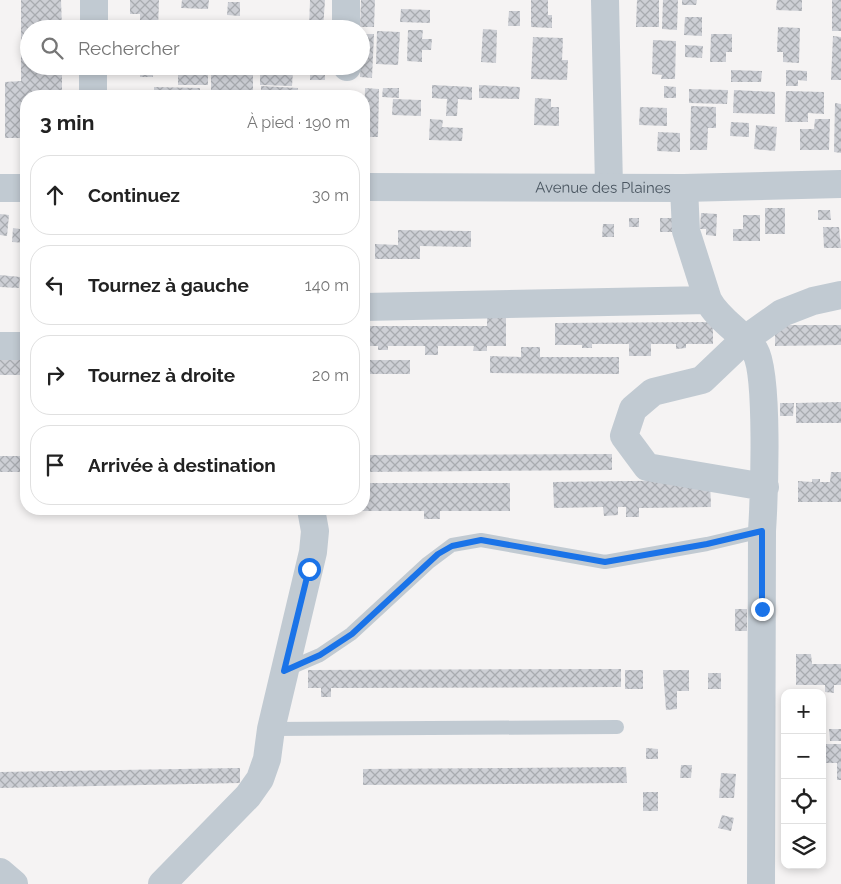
<!DOCTYPE html>
<html lang="fr">
<meta charset="utf-8">
<style>
:root{--surface:#fff;--page:#f6f6f6;--text:#222;--muted:#767676;--line:#e0e0e0}
body{margin:0;font-family:Raleway,sans-serif;background:var(--page);color:var(--text)}
.controls{position:absolute;right:15px;bottom:15px;display:grid;overflow:hidden;border-radius:10px;box-shadow:0 2px 8px #0003}
.controls button{width:45px;height:45px;display:grid;place-items:center;padding:0;border:0;border-bottom:1px solid var(--line);background:var(--surface);color:var(--text);font:25px sans-serif}
.stop{position:absolute;width:15px;height:15px;margin:-11px;border:4px solid #1a73e8;border-radius:50%;background:#fff}
.stop.end{background:#1a73e8;border-color:#fff;box-shadow:0 1px 5px #0008}
.list{margin:0;padding:0;list-style:none}
h2{display:flex;justify-content:space-between;align-items:center;height:65px;margin:0;padding:0 20px;font-size:21px}
h2 small{font-size:16px;font-weight:400;color:var(--muted)}
.list li{display:grid;grid-template-columns:32px 1fr auto;gap:15px;align-items:center;box-sizing:border-box;height:80px;margin:0 10px 10px;padding:0 10px;border:1px solid var(--line);border-radius:20px}
.list b{display:block;font-size:19px;white-space:nowrap}
.list em{font-size:16px;font-style:normal;color:var(--muted)}
.icon{flex:none;width:28px;height:28px;fill:none;stroke:currentColor;stroke-width:2;stroke-linecap:round;stroke-linejoin:round}
.map{position:relative;flex:none;width:841px;height:884px;overflow:hidden}
.search{position:absolute;background:var(--surface);box-shadow:0 2px 8px #0003;left:20px;top:20px;width:350px;height:55px;display:flex;align-items:center;gap:12px;box-sizing:border-box;padding:0 18px;border-radius:28px;color:var(--muted);font-size:19px}
.panel{position:absolute;background:var(--surface);box-shadow:0 2px 8px #0003;left:20px;top:90px;width:350px;height:425px;border-radius:20px}
.map>svg:first-child{display:block}
.building{fill:url(#building-cross-hatch)}
.lines{fill:none;stroke-linecap:round;stroke-linejoin:round}
.service{stroke:#c1cad2;stroke-width:14}
.minor{stroke:#c1cad2;stroke-width:28}
.tertiary{stroke:#c1cad2;stroke-width:28}
.route{stroke:#1a73e8;stroke-width:6}
.labels{text-anchor:middle;stroke-width:4;stroke-linejoin:round;paint-order:stroke}
.street-label{font-size:15px;fill:#4a5661;stroke:#fff}
</style>
<div class="map">
<svg width="841" height="884" viewBox="0 0 841 884">
<defs>
<pattern id="building-cross-hatch" width="8" height="8" patternUnits="userSpaceOnUse" patternTransform="scale(1.25)"><rect width="8" height="8" fill="#cdcfd5"/><path d="M0 0l8 8M0 8l8-8" fill="none" stroke="#a8abb0"/></pattern>
</defs>
<rect width="100%" height="100%" fill="#f5f3f3"/>
<path class="building" d="M21,0H61L62,29H29V66H62V96H26V138H5V82L21,81Z
M130,0H159L158,29H140V14H130Z
M182,0H209L208,9L181,8Z
M310,0H325L323,29H309Z
M361,0H375L374,27H360Z
M531,0H548V15H552V28L531,27Z
M637,0H659V27H636Z
M663,0H678L677,30L662,29Z
M682,0H697L696,5H682Z
M777,0H802V11L776,10Z
M832,0H841V31H832Z
M228,2H240V16L227,15Z
M401,9L430,10V23L400,22Z
M509,11H520V26H508Z
M685,17H702V36L684,35Z
M264,25H283V29H264Z
M778,27L800,28L799,63L783,62V52H777Z
M483,29L497,30L496,63L481,62Z
M408,30H423L422,39H432L431,50H422V62L407,61Z
M377,31L400,32L398,65L376,64Z
M361,34H374L372,78L360,77Z
M711,34H732V52H726V62H710Z
M833,36L841,37V80H831Z
M533,37L563,38L562,60H568L567,80L531,79Z
M653,40L676,41L675,79H661L662,75L652,74Z
M685,45L703,46L702,58L685,57Z
M140,66H153V77H140Z
M310,66H325V80H310Z
M211,69L253,71V96H211Z
M260,70L293,71L292,86L260,85Z
M731,70L762,71L761,82H731Z
M786,70L807,71V81L798,80V86H786Z
M178,74H208V85H178Z
M432,85L472,87V100L458,99L457,116H446L447,99L432,98Z
M479,85L520,87L519,99L479,98Z
M261,86L298,88V96H261Z
M664,86L676,87V98H664Z
M154,87L200,88V96H154Z
M365,88L379,89L378,137H364Z
M383,88H399V98L382,97Z
M689,89L728,90L727,104L689,103Z
M734,90L775,92V114L733,113Z
M786,91L824,92V114L808,113V122H785Z
M535,98L551,99V107H559V126L534,125Z
M393,99L421,100V116L392,115Z
M835,103L841,104V153L834,152Z
M691,106L716,107V128H708L707,150H690Z
M640,107L667,108V126L639,125Z
M430,119L443,120L442,127L463,128L462,141L429,140Z
M815,119H830L829,150H800V129H814Z
M731,122L749,123V137L730,136Z
M756,125L777,127L775,151L754,149Z
M658,132L680,133V152L657,151Z
M765,208H785V234H765Z
M818,210H830L831,220H818Z
M701,213L717,214L716,236L706,235V229H700Z
M0,214L9,215L7,236L0,235Z
M743,215H760V241H733V229H743Z
M629,218H639V227H629Z
M660,218H672V232H660Z
M603,224H614V237H602Z
M823,227H839L841,248H824Z
M13,228L26,230V243L12,242Z
M398,230L471,231V247L420,246V259H375V244L398,245Z
M0,275L20,277L19,288L0,287Z
M487,316H506V346H487V351H473L474,346H438V355H425V346H388V350H378V346H364V326H487Z
M713,322V344H686V348L676,349V344H651V356H629V344H592V348H582V345H555V323Z
M775,325H841V345L775,346Z
M521,347H540V357H619V374L490,373V356L521,357Z
M0,359H26V375H0Z
M364,360H410V374H364Z
M841,402V423H796V403Z
M780,403H794L793,416H780Z
M612,454V470L364,472V455Z
M0,456H26V472H0Z
M831,472H841V502H798V481L812,482V479H820V482H830Z
M710,480L711,507L639,508V517H626V507H618V515L604,516L603,507L554,508L553,482Z
M364,483H510V511H440V519H424V511H348V509H364Z
M735,609H747V631H735Z
M796,654H811L812,664H841V685H834V693L825,692V685H796Z
M621,669V687L331,688V697H321V688H308V670Z
M625,670H643V689H625Z
M663,670H689V691H677V709L666,710Z
M708,673H721V689H708Z
M829,729H841V741H830Z
M822,744H841V780H837V763H822Z
M646,748L658,749V759H646Z
M681,765H692L691,778H680Z
M626,767L627,783L363,785V769Z
M240,768V783L0,788V772Z
M721,773L736,774L734,798H719Z
M643,792H658V811H643Z
M722,815L734,818L731,831L718,828Z"/>
<g class="lines">
<path class="service" d="M285,670L320,655L351,634L428,563L452,545L481,540L605,562L707,544L762,531
M271,729L617,727"/>
<path class="minor" d="M346,0V29
M605,0L609,187
M94,29V0
M347,66V67
M93,96V66
M684,188L686,231L708,300C719,321 742,332 755,351C769,374 764,499 762,531L761,884
M364,307L708,300
M0,346H26
M765,487L647,467L624,436L633,409L653,392L702,380L744,340L782,313L813,301L841,295
M0,872L14,884
M162,884L248,796L260,779L267,759L271,729L313,552L315,531L311,509"/>
<g class="tertiary">
<path id="s1" d="M364,187L684,188L841,184"/>
<path d="M0,188H26"/>
</g>
</g>
<g class="lines">
<path class="route" d="M309,569L284,671L320,655L352,634L438,554L452,546L481,540L605,562L707,544L762,531V609"/>
</g>
<g class="labels">
<g class="street-label">
<text dy="5" stroke="none"><textPath href="#s1" startOffset="239">Avenue des Plaines</textPath></text>
</g>
</g>
</svg>
<div class="controls">
<button>+</button>
<button>−</button>
<button><svg class="icon" aria-label="locate" viewBox="0 0 24 24"><circle cx="12" cy="12" r="6"/><path d="M12 2v4M12 18v4M2 12h4M18 12h4"/></svg></button>
<button><svg class="icon" aria-label="layers" viewBox="0 0 24 24"><path d="M12 4l9 5-9 5-9-5zM3 14l9 5 9-5"/></svg></button>
</div>
<div class="stop" style="left:309px;top:569px"></div>
<div class="stop end" style="left:762px;top:609px"></div>
<div class="search"><svg class="icon" aria-label="search" viewBox="0 0 24 24"><circle cx="10" cy="10" r="6"/><path d="M15 15l6 6"/></svg>Rechercher</div>
<section class="panel">
<h2>3 min<small>À pied · 190 m</small></h2>
<ul class="list">
<li><svg class="icon" aria-label="ahead" viewBox="0 0 24 24"><path d="M12 20V5M6 11l6-6 6 6"/></svg><div><b>Continuez</b></div><em>30 m</em></li>
<li><svg class="icon" aria-label="left" viewBox="0 0 24 24"><path d="M17 20v-9H6M10 6l-5 5 5 5"/></svg><div><b>Tournez à gauche</b></div><em>140 m</em></li>
<li><svg class="icon" aria-label="right" viewBox="0 0 24 24"><path d="M7 20v-9h11M14 6l5 5-5 5"/></svg><div><b>Tournez à droite</b></div><em>20 m</em></li>
<li><svg class="icon" aria-label="arrive" viewBox="0 0 24 24"><path d="M6 21V4h12l-3 4 3 4H6"/></svg><div><b>Arrivée à destination</b></div></li>
</ul>
</section>
</div>
